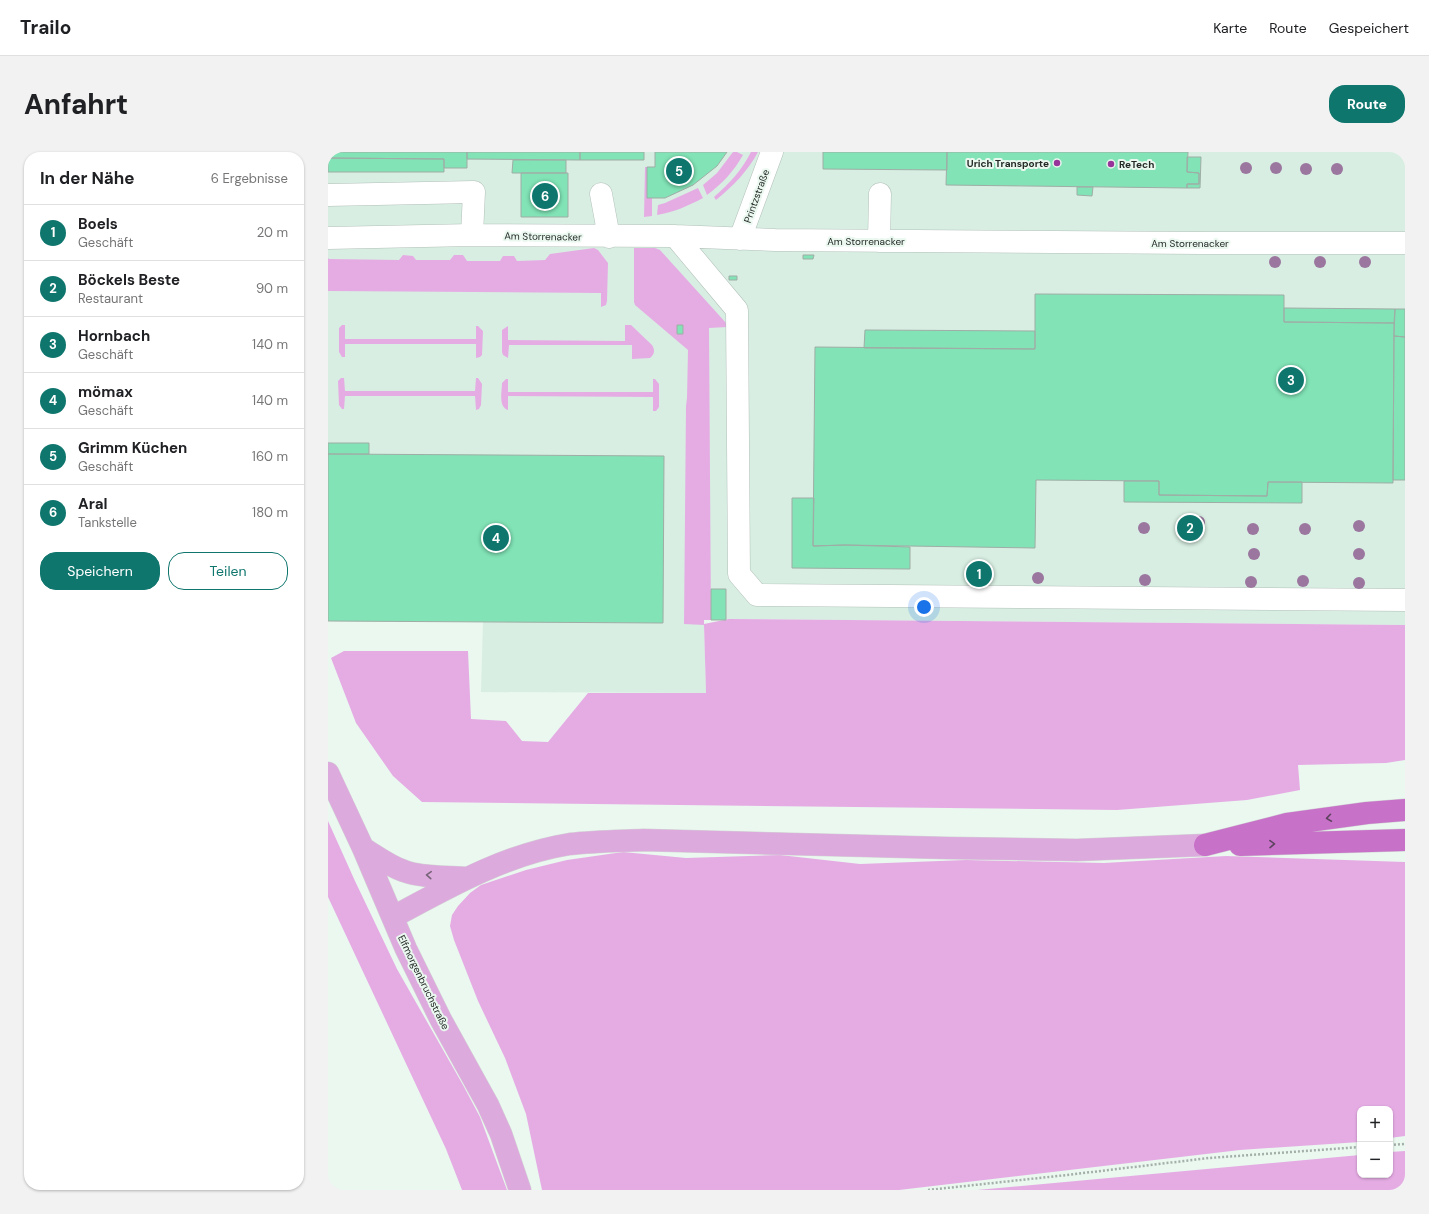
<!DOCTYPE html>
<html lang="de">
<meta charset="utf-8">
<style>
:root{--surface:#fff;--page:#f2f2f2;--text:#202124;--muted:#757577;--line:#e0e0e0;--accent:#0f766e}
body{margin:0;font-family:"DM Sans",sans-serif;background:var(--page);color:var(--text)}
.controls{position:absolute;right:12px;bottom:12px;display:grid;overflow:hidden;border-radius:8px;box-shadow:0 1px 3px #0004}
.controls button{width:36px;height:36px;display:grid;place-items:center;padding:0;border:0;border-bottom:1px solid var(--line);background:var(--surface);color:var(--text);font:20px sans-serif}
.you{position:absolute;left:596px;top:455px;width:14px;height:14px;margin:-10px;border:3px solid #fff;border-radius:50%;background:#1a73e8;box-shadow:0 0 0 6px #1a73e833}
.badge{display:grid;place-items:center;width:26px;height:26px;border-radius:50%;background:var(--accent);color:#fff;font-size:13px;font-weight:700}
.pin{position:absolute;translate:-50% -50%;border:2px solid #fff;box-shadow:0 1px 4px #0006}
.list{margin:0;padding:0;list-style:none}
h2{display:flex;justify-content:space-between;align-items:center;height:52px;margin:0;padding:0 16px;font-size:17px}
h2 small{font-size:13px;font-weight:400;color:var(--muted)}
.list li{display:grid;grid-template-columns:26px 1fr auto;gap:12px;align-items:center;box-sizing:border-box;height:56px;padding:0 16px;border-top:1px solid var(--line)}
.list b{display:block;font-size:15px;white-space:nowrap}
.list p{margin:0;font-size:13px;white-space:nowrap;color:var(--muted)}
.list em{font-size:13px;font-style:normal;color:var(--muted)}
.actions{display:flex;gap:8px;padding:12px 16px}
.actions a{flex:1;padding:9px 0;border:1px solid var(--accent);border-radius:16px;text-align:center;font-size:14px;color:var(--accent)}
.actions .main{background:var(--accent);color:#fff}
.map{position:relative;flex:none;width:1077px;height:1038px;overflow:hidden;border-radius:16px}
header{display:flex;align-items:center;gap:24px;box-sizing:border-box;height:56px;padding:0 20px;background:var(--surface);border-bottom:1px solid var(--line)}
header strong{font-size:19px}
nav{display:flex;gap:22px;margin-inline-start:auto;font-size:14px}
.intro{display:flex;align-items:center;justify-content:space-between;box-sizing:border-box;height:96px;padding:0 24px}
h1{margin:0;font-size:28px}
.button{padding:10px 18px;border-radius:16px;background:var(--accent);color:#fff;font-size:14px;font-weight:700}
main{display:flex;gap:24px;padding:0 24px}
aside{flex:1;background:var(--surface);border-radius:16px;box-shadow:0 1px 3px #0004}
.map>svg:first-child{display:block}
.built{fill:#d8eee2}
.green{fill:#e5ace4}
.building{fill:#81e3b6;stroke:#9fada6}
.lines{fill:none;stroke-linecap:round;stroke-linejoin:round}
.minor-casing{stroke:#b2c0b9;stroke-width:23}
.major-casing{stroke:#d3d4d4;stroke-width:23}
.highway-casing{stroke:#d3d4d4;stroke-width:23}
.path{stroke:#a4afa9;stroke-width:2.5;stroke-dasharray:2 2;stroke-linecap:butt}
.minor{stroke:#fff;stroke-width:22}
.major{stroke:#ddaade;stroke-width:22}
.highway{stroke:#c771c8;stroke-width:22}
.tree{fill:#9b769f}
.oneway{stroke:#5e435f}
.oneway2{stroke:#786479}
.poi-dot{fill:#98359b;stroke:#eaf8f0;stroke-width:1.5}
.labels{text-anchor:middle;stroke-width:4;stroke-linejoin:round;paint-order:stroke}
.poi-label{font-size:10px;font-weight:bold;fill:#252a27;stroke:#eaf8f0;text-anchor:end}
.street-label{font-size:10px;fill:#252a27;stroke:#eaf8f0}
</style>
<header>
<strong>Trailo</strong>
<nav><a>Karte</a><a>Route</a><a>Gespeichert</a></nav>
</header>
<div class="intro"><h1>Anfahrt</h1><a class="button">Route</a></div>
<main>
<aside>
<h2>In der Nähe<small>6 Ergebnisse</small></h2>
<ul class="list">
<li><span class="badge">1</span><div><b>Boels</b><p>Geschäft</p></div><em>20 m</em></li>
<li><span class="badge">2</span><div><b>Böckels Beste</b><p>Restaurant</p></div><em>90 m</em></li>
<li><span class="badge">3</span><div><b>Hornbach</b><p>Geschäft</p></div><em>140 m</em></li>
<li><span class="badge">4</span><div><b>mömax</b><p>Geschäft</p></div><em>140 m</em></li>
<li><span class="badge">5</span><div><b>Grimm Küchen</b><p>Geschäft</p></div><em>160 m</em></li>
<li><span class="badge">6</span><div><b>Aral</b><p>Tankstelle</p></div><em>180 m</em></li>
</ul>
<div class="actions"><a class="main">Speichern</a><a>Teilen</a></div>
</aside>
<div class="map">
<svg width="1077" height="1038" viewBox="0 0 1077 1038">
<rect width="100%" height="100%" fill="#eaf8f0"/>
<path class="built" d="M0,0H1077V473L401,467L376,468L378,541L153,540L155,470L0,469Z"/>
<path class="green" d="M405,0H409L415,3C406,19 394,32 379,43L375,33L389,21Z
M423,0H430C420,19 405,34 388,48L386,45C401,32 414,18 423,0Z
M317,15H319V46H324V64L316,65Z
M370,36L375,46C360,54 346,60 329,63L330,53L337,51Z
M266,96L270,98L280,111L279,149L278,153L273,155V141L0,139V106L1,107L71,108L75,103L85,104L88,108H122L126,103H135L139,109H172L175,104H186L189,109L217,108L222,102Z
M306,96H327L332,98L399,172V175L381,176L383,468H376V472L401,467L1077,473V608L1058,611L970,613L972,638L919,648L789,658L94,650L65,624L28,571L3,506L16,499H140L143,567L178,569L194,589L220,590L260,541H378L376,473L356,472L358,254L359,246L360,198L307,153L306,150Z
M14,173H17V187H148V174H150L155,179L154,203L152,205L148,206V192H17V205H14L11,200V176Z
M297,173H303L324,193C327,198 327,202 322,206L304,207V193H181L180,206L175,203L174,200V178L180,174V188L297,189Z
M13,226H16L17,239H147L148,226H150L154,232L153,253L151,257L148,258L147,244H17L16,257H14L11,253L10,229Z
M178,227H180V240H325V227H327L331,232V255L328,259H325V245L180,244V258C170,255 174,239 174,231Z
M0,669L27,729L69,817L135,933L152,965L179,1038H134L118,997L0,745Z
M295,700L358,706L452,703L532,712L638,708L776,711L898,704L1077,710V984L1062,986V957H1032V990L912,998L571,1038H214L198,962L177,906L150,849L126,788L122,774L124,763L130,754L142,741L153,733L198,718L239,708Z
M1077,999V1038H649L1032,1003V1023H1062V1000Z"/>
<path class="building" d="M0,0H139V16H116V7L0,6Z
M139,0H252V8L139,7Z
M252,0H316V8H252Z
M327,0H399L389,14L365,33L337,46H319V15H327Z
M495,0H619V18L495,17Z
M619,0H860L859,20L871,21V32H859V36L618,33Z
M859,5H873L872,36H859V32H871V21L859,20Z
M0,6L116,7V20H0Z
M185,8H238V21H184Z
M193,21H240V65H193Z
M749,35H765L764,44L749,43Z
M475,103H486L485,107H475Z
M401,124H409V128H401Z
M707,142L956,143V170L1066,171L1065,331L940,330L939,344L831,343V329L708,328L707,396L517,393L485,394L487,195L707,197Z
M956,156L1067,157L1066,171L956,170Z
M1067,157H1077V185L1066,184Z
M349,173H355V182H349Z
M537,178L707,179V197L536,196Z
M1066,184L1077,185V328H1065Z
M0,291H41V302H0Z
M0,302L336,304L335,471L0,469Z
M796,329H831V343L939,344L940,330H974V351L796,350Z
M464,346H486L485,394L517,393L582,395V417L464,416Z
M383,437H398V468H383Z"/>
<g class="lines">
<g class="minor-casing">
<path id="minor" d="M273,42L281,85
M0,43L146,40L144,83
M347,84L409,158L411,422L429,443L1077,448
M0,86L144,83L347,84L447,88L875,91H1077
M412,87L444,0
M551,89L552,42"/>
</g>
<g class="major-casing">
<path id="major" d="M0,621L35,696L78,797L113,868L160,953L173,982L192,1038
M35,696C48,704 61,714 76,719C95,726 118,724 138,726
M65,765C121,735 178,702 242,692C266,689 291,689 315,688L619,696L749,698L877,693"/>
</g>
<g class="highway-casing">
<path id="highway" d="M877,693L959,672L1039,661L1077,658
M912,693L1077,688"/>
</g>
<path class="path" d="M1062,993L1077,992
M600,1038L739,1023L881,1006L1032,995"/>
<use href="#minor" class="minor"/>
<use href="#major" class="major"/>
<use href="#highway" class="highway"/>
</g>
<g class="tree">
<circle cx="918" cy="16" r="6"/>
<circle cx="948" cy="16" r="6"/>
<circle cx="978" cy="17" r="6"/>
<circle cx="1009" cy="17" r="6"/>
<circle cx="947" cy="110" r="6"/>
<circle cx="992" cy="110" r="6"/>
<circle cx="1037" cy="110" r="6"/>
<circle cx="871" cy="370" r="6"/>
<circle cx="1031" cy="374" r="6"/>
<circle cx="816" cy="376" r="6"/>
<circle cx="925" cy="377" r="6"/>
<circle cx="977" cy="377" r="6"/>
<circle cx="926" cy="402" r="6"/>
<circle cx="1031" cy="402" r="6"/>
<circle cx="710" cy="426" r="6"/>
<circle cx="817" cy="428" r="6"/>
<circle cx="975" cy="429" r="6"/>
<circle cx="923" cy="430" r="6"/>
<circle cx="1031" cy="431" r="6"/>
</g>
<defs><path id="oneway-chevron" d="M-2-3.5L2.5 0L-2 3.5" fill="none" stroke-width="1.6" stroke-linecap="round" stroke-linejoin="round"/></defs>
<g class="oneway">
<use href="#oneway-chevron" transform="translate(1001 666) rotate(172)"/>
<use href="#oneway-chevron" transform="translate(944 692) rotate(-1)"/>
</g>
<use class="oneway2" href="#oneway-chevron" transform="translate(101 723) rotate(-176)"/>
<g class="poi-dot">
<circle cx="729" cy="11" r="4"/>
<circle cx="783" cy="12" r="4"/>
</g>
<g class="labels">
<g class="poi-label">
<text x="721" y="15">Urich Transporte</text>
<text x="791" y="16" text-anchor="start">ReTech</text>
</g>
<g class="street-label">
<text transform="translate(428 44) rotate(-70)" y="4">Printzstraße</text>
<text transform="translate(215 84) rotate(1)" y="4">Am Storrenacker</text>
<text x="538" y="93">Am Storrenacker</text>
<text x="862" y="95">Am Storrenacker</text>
<text transform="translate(96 830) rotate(64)" y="4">Elfmorgenbruchstraße</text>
</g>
</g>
</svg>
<div class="controls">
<button>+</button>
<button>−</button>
</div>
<div class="you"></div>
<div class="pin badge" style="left:651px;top:422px">1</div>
<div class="pin badge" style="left:862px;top:376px">2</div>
<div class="pin badge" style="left:963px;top:228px">3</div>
<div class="pin badge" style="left:168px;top:386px">4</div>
<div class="pin badge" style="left:351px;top:19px">5</div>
<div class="pin badge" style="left:217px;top:44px">6</div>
</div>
</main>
